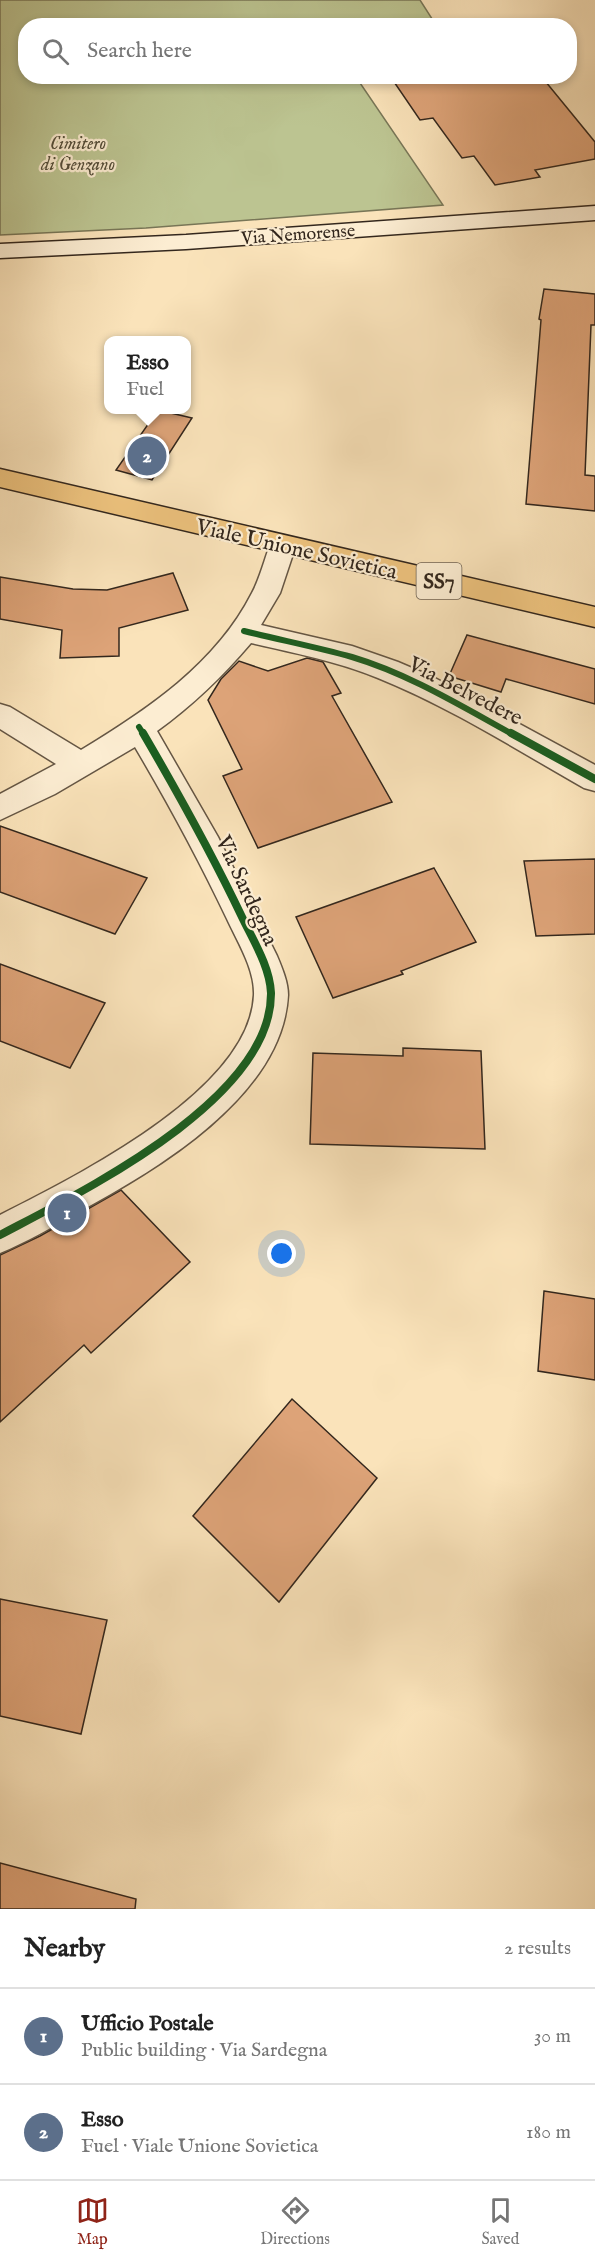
<!DOCTYPE html>
<meta charset="utf-8">
<style>
:root{--surface:#fff;--page:#f2f2f2;--text:#222;--muted:#767676;--line:#e0e0e0;--accent:#8f2418}
body{margin:0;font-family:"IM FELL English",serif;background:var(--page);color:var(--text)}
.you{position:absolute;left:282px;top:1254px;width:21px;height:21px;margin:-15px;border:4px solid #fff;border-radius:50%;background:#1a73e8;box-shadow:0 0 0 9px #1a73e833}
.badge{display:grid;place-items:center;width:39px;height:39px;border-radius:50%;background:var(--accent);color:#fff;font-size:20px;font-weight:700}
.pin{position:absolute;translate:-50% -50%;border:3px solid #fff;box-shadow:0 2px 6px #0006}
.popup{position:absolute;left:104px;top:336px;width:87px;height:78px;box-sizing:border-box;display:grid;place-content:center;border-radius:12px;background:var(--surface);filter:drop-shadow(0 2px 4px #0005);font-size:20px;white-space:nowrap;color:var(--muted)}
.popup b{font-size:22px;color:var(--text)}
.popup::after{content:'';position:absolute;left:50%;top:100%;margin-left:-12px;border:12px solid transparent;border-top-color:var(--surface)}
.list{margin:0;padding:0;list-style:none}
h2{display:flex;justify-content:space-between;align-items:center;height:78px;margin:0;padding:0 24px;font-size:26px}
h2 small{font-size:20px;font-weight:400;color:var(--muted)}
.list li{display:grid;grid-template-columns:39px 1fr auto;gap:18px;align-items:center;box-sizing:border-box;height:96px;padding:0 24px;border-top:2px solid var(--line)}
.list b{display:block;font-size:22px;white-space:nowrap}
.list p{margin:0;font-size:20px;white-space:nowrap;color:var(--muted)}
.list em{font-size:20px;font-style:normal;color:var(--muted)}
.icon{flex:none;width:33px;height:33px;fill:none;stroke:currentColor;stroke-width:2;stroke-linecap:round;stroke-linejoin:round}
.map{position:relative;flex:none;width:595px;height:1909px;overflow:hidden}
.search{position:absolute;background:var(--surface);box-shadow:0 3px 9px #0003;left:18px;right:18px;top:18px;height:66px;display:flex;align-items:center;gap:15px;box-sizing:border-box;padding:0 21px;border-radius:24px;color:var(--muted);font-size:22px}
.sheet{height:270px;background:var(--surface)}
nav{display:flex;justify-content:space-around;align-items:center;box-sizing:border-box;height:84px;border-top:2px solid var(--line);background:var(--surface);font-size:16px;color:var(--muted)}
nav a{display:grid;justify-items:center;gap:3px}
nav .on{color:var(--accent)}
.map>svg:first-child{display:block}
.green{fill:#bcc491;stroke:#787657;stroke-width:1.5}
.building{fill:#dda378;stroke:#33271d;stroke-width:1.5}
.lines{fill:none;stroke-linecap:round;stroke-linejoin:round}
.minor-casing{stroke:#655644;stroke-width:3}
.secondary-casing{stroke:#33271d;stroke-width:3}
.primary-casing{stroke:#33271d;stroke-width:3}
.minor{fill:#fcedd2;fill-rule:evenodd}
.secondary{fill:#fcedd2;fill-rule:evenodd}
.primary{fill:#edc27d;fill-rule:evenodd}
.cycleway-far1-casing{stroke:#fcedd2;stroke-width:9}
.cycleway-casing{stroke:#fcedd2;stroke-width:11}
.cycleway-far1{stroke:#1b5e20;stroke-width:6}
.cycleway{stroke:#1b5e20;stroke-width:8}
.labels{text-anchor:middle;stroke-width:4.5;stroke-linejoin:round;paint-order:stroke}
.far-park-label{font-size:18px;font-style:italic;fill:#554e3a;stroke:#fcedd2}
.far-street-label{font-size:18px;fill:#33271d;stroke:#fcedd2}
.shield{fill:#fcedd2;stroke:#6f6253;stroke-width:1.5}
.shield-label{font-size:21px;font-weight:bold;fill:#33271d}
.street-label{font-size:22px;fill:#33271d;stroke:#fcedd2}
</style>
<div class="map">
<svg width="595" height="1909" viewBox="0 0 595 1909">
<rect width="100%" height="100%" fill="#fae3ba"/>
<filter id="stains"><feTurbulence type="fractalNoise" baseFrequency=".00333" numOctaves="4"/><feColorMatrix values="0 0 0 0 .2 0 0 0 0 .09 0 0 0 0 .02 0 0 0 .5 -.17"/></filter>
<radialGradient id="worn" r=".72"><stop offset=".6" stop-color="#630" stop-opacity="0"/><stop offset="1" stop-color="#630" stop-opacity=".3"/></radialGradient>
<path class="green" d="M0,0H420L436,25L26,26V76L356,77L443,205L146,228L0,235Z"/>
<path class="building" d="M390,76H541L595,142V159L535,170L540,177L495,185L474,156L462,158L433,118L420,120Z
M544,289L595,294V325H591L585,475L595,476V511L526,504L541,320L539,319Z
M158,410L192,418L152,480L116,470Z
M173,573L188,610L119,628V656L60,658L62,630L0,619V577L73,589L107,590Z
M467,635L595,669V704L506,679L501,692L449,676Z
M307,658L323,662L341,693L332,696L392,802L258,848L223,776L242,769L208,700L221,679L239,661L268,671Z
M0,826L147,878L115,934L0,892Z
M595,859V934L536,936L524,861Z
M434,868L476,942L401,971L403,974L333,998L296,917Z
M0,964L105,1003L70,1068L0,1041Z
M403,1048L481,1051L485,1149L310,1144L313,1053L403,1056Z
M121,1190L190,1262L91,1353L84,1345L0,1422V1255L40,1236Z
M544,1291L595,1299V1380L538,1371Z
M292,1399L377,1478L279,1602L193,1516Z
M0,1599L107,1620L81,1734L0,1716Z
M0,1863L136,1899L135,1909H0Z"/>
<g class="lines">
<g class="minor-casing">
<path id="minor" d="M283,536L292,538L296,545L280,593L261,625L352,646L398,662L433,677L595,765V791L584,788C517,750 450,707 378,678C337,661 293,653 251,643C222,677 193,705 157,731L218,837L277,956C282,968 288,982 288,995C283,1096 156,1170 77,1213C52,1227 27,1242 0,1253V1215C76,1176 250,1091 254,995C255,969 237,941 227,919C199,860 168,803 135,747L55,794L0,820V794L56,764L0,729V704L10,707L81,750C147,710 216,664 252,593C260,578 264,561 270,545L274,538Z"/>
</g>
<g class="secondary-casing">
<path id="secondary" d="M595,206V220L186,249L0,258V244L186,235Z"/>
</g>
<g class="primary-casing">
<path id="primary" d="M0,469L595,607V627L0,487Z"/>
</g>
<use href="#minor" class="minor"/>
<use href="#secondary" class="secondary"/>
<use href="#primary" class="primary"/>
<g class="cycleway-far1-casing">
<path id="cycleway-far1" d="M244,631C280,640 316,647 352,657C409,674 461,706 514,735
M139,727L144,735"/>
</g>
<g class="cycleway-casing">
<path id="cycleway" d="M511,733L595,779
M0,1235C81,1192 272,1100 271,993C270,967 253,940 242,917C212,854 178,793 143,733"/>
</g>
<use href="#cycleway-far1" class="cycleway-far1"/>
<use href="#cycleway" class="cycleway"/>
</g>
<g class="labels">
<g class="far-park-label">
<text x="78" y="149">Cimitero<tspan x="78" dy="21">di Genzano</tspan></text>
</g>
<g class="far-street-label">
<text transform="translate(298 234) rotate(-4)" y="6">Via Nemorense</text>
</g>
<rect class="shield" x="416.5" y="563" width="45" height="36" rx="4.5"/>
<g class="shield-label">
<text x="439" y="588">SS7</text>
</g>
<g class="street-label">
<text transform="translate(297 548) rotate(13)" y="8">Viale Unione Sovietica</text>
<text transform="translate(466 690) rotate(27)" y="8">Via Belvedere</text>
<text transform="translate(248 890) rotate(65)" y="8">Via Sardegna</text>
</g>
</g>
<rect width="100%" height="100%" filter="url(#stains)"/>
<rect width="100%" height="100%" fill="url(#worn)"/>
</svg>
<div class="you"></div>
<div class="pin badge" style="left:67px;top:1213px;background:#5c6f8a">1</div>
<div class="pin badge" style="left:147px;top:456px;background:#5c6f8a">2</div>
<div class="popup"><b>Esso</b>Fuel</div>
<div class="search"><svg class="icon" aria-label="search" viewBox="0 0 24 24"><circle cx="10" cy="10" r="6"/><path d="M15 15l6 6"/></svg>Search here</div>
</div>
<section class="sheet">
<h2>Nearby<small>2 results</small></h2>
<ul class="list">
<li><span class="badge" style="background:#5c6f8a">1</span><div><b>Ufficio Postale</b><p>Public building · Via Sardegna</p></div><em>30 m</em></li>
<li><span class="badge" style="background:#5c6f8a">2</span><div><b>Esso</b><p>Fuel · Viale Unione Sovietica</p></div><em>180 m</em></li>
</ul>
</section>
<nav>
<a class="on"><svg class="icon" aria-label="map" viewBox="0 0 24 24"><path d="M3 6l6-2 6 2 6-2v14l-6 2-6-2-6 2zM9 4v14M15 6v14"/></svg>Map</a>
<a><svg class="icon" aria-label="directions" viewBox="0 0 24 24"><path d="M12 3l9 9-9 9-9-9zM9 14v-3h6M13 9l2 2-2 2"/></svg>Directions</a>
<a><svg class="icon" aria-label="saved" viewBox="0 0 24 24"><path d="M7 4h10v16l-5-4-5 4z"/></svg>Saved</a>
</nav>
